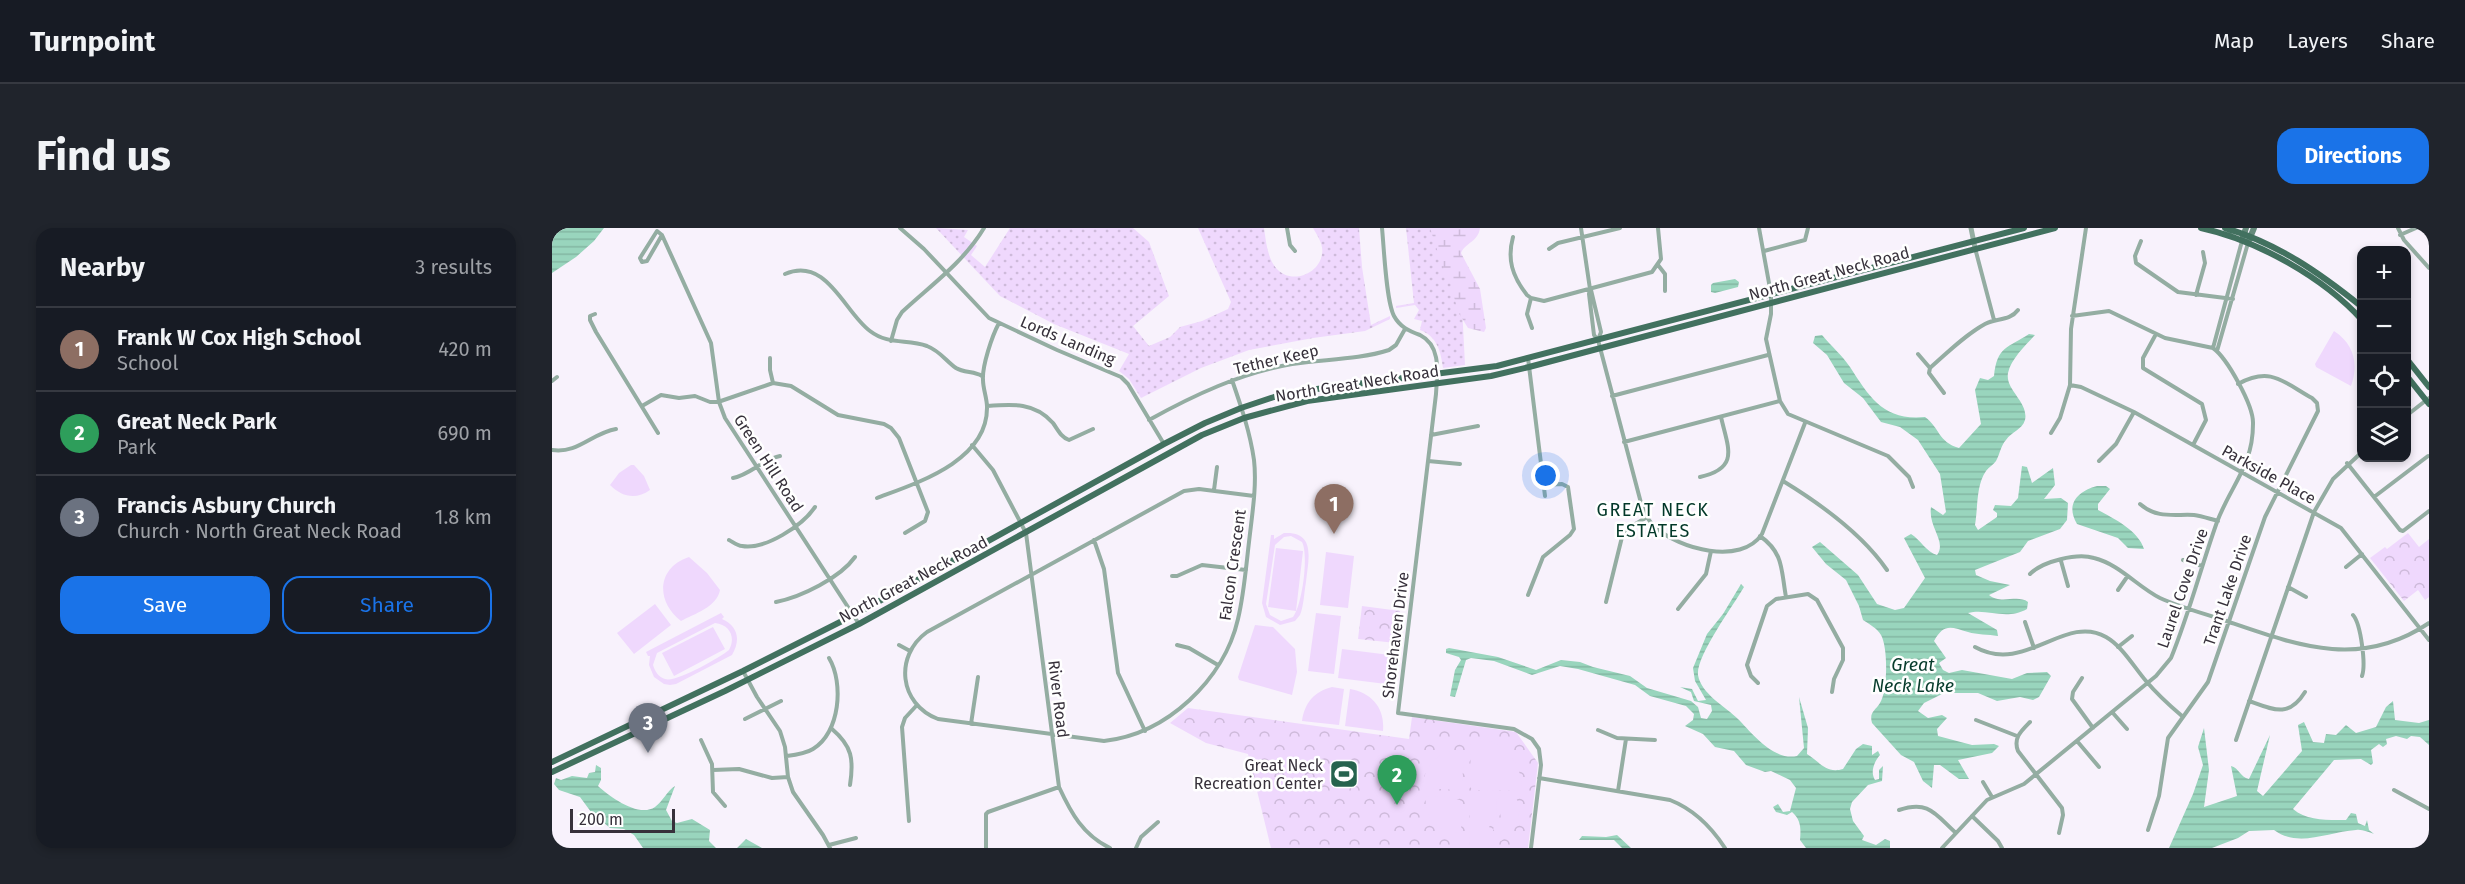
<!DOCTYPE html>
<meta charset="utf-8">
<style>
:root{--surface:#171b24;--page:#20242c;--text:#f1f3f6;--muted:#9ea1a6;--line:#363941;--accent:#1a73e8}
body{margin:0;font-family:"Fira Sans",sans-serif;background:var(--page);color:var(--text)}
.controls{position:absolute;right:18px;top:18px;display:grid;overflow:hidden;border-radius:12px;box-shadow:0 3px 9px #0003}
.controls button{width:54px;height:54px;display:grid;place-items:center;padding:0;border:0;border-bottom:2px solid var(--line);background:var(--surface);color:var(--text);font:30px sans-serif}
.scale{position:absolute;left:18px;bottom:15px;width:105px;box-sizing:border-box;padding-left:6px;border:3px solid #37313b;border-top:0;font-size:16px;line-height:21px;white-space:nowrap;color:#37313b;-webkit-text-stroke:4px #fff;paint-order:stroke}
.you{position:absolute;left:994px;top:248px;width:21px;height:21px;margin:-15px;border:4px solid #fff;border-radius:50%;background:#1a73e8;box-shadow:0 0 0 9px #1a73e833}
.badge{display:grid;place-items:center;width:39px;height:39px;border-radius:50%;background:var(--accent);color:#fff;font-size:20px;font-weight:700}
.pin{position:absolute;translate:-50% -50px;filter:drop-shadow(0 2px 3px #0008)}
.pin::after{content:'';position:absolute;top:32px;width:21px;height:18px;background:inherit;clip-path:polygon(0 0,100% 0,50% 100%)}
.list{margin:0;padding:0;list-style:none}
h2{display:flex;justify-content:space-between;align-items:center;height:78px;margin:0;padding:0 24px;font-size:26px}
h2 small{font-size:20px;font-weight:400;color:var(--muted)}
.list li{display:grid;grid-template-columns:39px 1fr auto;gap:18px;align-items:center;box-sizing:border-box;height:84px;padding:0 24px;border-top:2px solid var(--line)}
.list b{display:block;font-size:22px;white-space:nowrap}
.list p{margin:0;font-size:20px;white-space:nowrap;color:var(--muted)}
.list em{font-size:20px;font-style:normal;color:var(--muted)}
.actions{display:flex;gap:12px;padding:18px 24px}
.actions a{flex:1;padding:14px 0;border:2px solid var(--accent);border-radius:18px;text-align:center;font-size:21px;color:var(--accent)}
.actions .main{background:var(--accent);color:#fff}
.icon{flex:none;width:33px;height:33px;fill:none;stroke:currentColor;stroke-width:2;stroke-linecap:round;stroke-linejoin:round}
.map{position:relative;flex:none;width:1877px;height:620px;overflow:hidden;border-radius:18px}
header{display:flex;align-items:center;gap:36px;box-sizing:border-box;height:84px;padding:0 30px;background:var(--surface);border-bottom:2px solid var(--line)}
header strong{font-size:28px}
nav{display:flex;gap:33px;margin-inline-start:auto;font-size:21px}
.intro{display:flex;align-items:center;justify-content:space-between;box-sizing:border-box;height:144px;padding:0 36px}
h1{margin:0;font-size:42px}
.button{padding:15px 27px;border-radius:18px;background:var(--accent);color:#fff;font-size:21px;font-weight:700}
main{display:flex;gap:36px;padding:0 36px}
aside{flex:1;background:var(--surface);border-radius:18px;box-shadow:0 3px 9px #0003}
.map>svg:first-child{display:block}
.grass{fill:url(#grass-dots)}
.wetland{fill:url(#wetland-marsh)}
.park{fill:url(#park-crowns)}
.pitch{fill:#efd8fd;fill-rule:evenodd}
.water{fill:url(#water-rules)}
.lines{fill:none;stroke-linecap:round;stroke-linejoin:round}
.minor{stroke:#94ada2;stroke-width:4}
.tertiary{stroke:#94ada2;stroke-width:5}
.secondary{stroke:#658a7b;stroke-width:6}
.primary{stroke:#42715f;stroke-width:6}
.labels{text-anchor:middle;stroke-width:5;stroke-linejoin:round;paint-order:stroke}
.street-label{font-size:16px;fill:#37313b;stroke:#fff}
.poi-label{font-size:16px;fill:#37313b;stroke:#fff;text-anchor:end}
.neighbourhood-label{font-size:18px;letter-spacing:1.5px;fill:#033929;stroke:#fff}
.water-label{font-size:18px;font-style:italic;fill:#073c2c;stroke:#fff}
</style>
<header>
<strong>Turnpoint</strong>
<nav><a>Map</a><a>Layers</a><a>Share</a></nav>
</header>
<div class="intro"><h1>Find us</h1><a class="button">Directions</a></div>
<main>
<aside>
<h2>Nearby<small>3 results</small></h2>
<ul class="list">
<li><span class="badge" style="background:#8d6e63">1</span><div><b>Frank W Cox High School</b><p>School</p></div><em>420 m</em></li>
<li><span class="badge" style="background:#2e9e5b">2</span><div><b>Great Neck Park</b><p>Park</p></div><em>690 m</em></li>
<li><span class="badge" style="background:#6b7280">3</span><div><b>Francis Asbury Church</b><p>Church · North Great Neck Road</p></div><em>1.8 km</em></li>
</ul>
<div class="actions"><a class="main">Save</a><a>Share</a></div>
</aside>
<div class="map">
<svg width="1877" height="620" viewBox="0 0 1877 620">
<defs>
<pattern id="grass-dots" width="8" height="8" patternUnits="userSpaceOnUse" patternTransform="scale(1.5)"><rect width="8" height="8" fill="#efd8fd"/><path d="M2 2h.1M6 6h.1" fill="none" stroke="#cebada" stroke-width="1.8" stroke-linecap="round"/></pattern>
<pattern id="wetland-marsh" width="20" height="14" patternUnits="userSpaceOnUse" patternTransform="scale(1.5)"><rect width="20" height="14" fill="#efd8fd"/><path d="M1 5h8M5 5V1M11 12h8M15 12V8" fill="none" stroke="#cebada"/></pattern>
<pattern id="park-crowns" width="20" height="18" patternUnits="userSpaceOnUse" patternTransform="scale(1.5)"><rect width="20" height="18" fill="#efd8fd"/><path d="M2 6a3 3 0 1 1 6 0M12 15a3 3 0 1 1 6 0" fill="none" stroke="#cebada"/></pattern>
<pattern id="water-rules" width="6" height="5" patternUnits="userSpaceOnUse" patternTransform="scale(1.5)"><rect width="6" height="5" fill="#99d5bd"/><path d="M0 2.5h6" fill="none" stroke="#84b7a3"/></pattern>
</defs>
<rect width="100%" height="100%" fill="#f8f2fc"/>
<path class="grass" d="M384,0L416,2L412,9L425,18L419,27L433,39L458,0H581L597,14L617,68L581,98L597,118L618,109L628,99L650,93L676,81L679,74L646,0H712C714,13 715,29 724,40C738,57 767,47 770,26C772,17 765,7 761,0H807L810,39L819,97L838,88V91L813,103L761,110L697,122L649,140L589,170L577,151L567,143L577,126L502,96L448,68Z
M854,0H906L913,137L891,140C889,124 885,108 868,102L870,93L862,91L867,82L863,77L844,80V78L862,75Z"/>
<path class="wetland" d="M878,0H928C926,14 914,14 909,25L928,61L934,100L932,104L916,100L906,84L897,49L891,40Z"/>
<path class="park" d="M1856,305L1867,319L1877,311V369L1873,372L1866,362L1852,373L1818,330L1833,319L1835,321Z
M810,378L848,383L844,415L806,411Z
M636,480L857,511L860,489L964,504L986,535L976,620H719L696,526L654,515L618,495Z"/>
<path class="pitch" d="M1782,103C1802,116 1807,136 1799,158L1764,139L1763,136Z
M79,237H82L92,248L98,262C84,272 70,269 58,257L67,245Z
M732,305C765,303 756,333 754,354C752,365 752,377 748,387L743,393L728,397L714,389L710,375L719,307H722V311ZM739,308L750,314C757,327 750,378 741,389L729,393L718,387L714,376L723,317L732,309Z
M724,320L751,323L744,383L716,379Z
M774,324L802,328L796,380L768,377Z
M137,329L155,345L168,362C165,379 142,386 129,393C104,374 104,340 137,329Z
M103,376L119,397L82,426L65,405Z
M169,385L172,389L170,391C186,398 189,412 180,427L124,456L118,457L112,456L102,449L97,437L98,428H96L94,424ZM163,395C178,397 184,409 177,422C167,430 124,455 113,451C106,449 103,443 101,437L105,425Z
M764,385L789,388L782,446L756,443Z
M703,397L721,399L743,421L745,444L740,467L687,452L686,449Z
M161,399L173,421L122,448L110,425Z
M790,421L838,427L834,456L786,450Z
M780,459L792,461L787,497L750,493C753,474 762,464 780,459Z
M798,461C820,465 833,480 831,503L793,498Z
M919,509C950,512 970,531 970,563L921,562L918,559Z
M905,522L912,523L910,559L906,562L871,560C871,539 884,525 905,522Z
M874,568L895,569L908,572L910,582L909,605C887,604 871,591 874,568Z
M921,570H945L944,590L937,599L944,616L934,620H917L918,573Z
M946,570H964L966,574H969C968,590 962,603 949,613L941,601L949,591Z"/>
<path class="water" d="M0,0H52L42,13L24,29L0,45Z
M1183,51L1187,54L1186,59L1163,65L1159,64V57L1161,55Z
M1477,106L1483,107C1474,117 1459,131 1456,145C1453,162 1477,174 1473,192C1470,202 1459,204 1454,212C1449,217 1448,226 1444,233C1441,237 1437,239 1434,243C1424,257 1426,280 1423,297L1426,302L1445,289V285L1441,282L1443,277L1459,278L1466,270L1470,238L1475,239L1480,255L1501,240L1503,257L1492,271L1509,270L1516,275L1515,292L1508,301L1476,313L1468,324L1423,342L1424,347L1438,353L1458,357L1437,367C1449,377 1465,366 1476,374L1475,381C1453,393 1436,380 1416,385L1445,402L1446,408C1436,406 1425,407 1416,404C1399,399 1392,395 1382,413L1394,430L1387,435L1391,442L1397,445L1410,442L1460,451L1475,445L1495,444L1499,448L1487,469L1481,472L1468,469L1445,473L1426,465H1392L1372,475L1366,483L1376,490L1390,487L1395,490L1385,501L1386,508L1420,517L1442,516L1447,518L1440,525L1406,532L1417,551H1407L1388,537H1382L1380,560L1371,553L1362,534L1349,527L1320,495C1317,484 1323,483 1328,475C1336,463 1336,419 1329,407C1325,400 1317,396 1311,392L1307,378L1294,352L1274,336L1260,319L1268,314L1306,347L1325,376L1343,382L1352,380L1373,350L1352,310L1359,306C1369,312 1374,324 1385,327C1395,313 1376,300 1379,279L1391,287L1394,284L1388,246L1366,212L1348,199L1329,194L1311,170L1292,155L1275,127L1261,115L1263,108L1270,107C1279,118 1290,127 1298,139C1318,170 1332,193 1373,189C1388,200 1386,214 1407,220L1429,196L1423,162L1428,150L1436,152L1442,148C1445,118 1456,120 1477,106Z
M1545,258H1554L1558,261L1546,276V282C1561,290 1587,303 1592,321L1576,320L1566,310L1525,296C1513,276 1526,263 1545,258Z
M1189,356L1192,359C1181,378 1144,428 1146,447C1149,466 1174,479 1186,491C1200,505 1221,533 1245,528L1252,520L1247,469L1256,500L1255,526C1268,534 1274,546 1291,541L1304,521L1311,516L1320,518V527L1326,523L1328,527C1322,534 1318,544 1323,552L1327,551V542L1331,538L1330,553L1316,557L1300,574L1298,581L1301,593L1312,608L1310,612L1324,617L1333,611L1338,613V620H1254L1248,612C1249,600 1249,592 1240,584L1235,587L1224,584L1221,579L1226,576L1231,584L1238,583L1244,560L1238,552L1219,543L1213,544L1194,537L1182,523L1163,519L1151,506L1133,498L1141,492L1142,486L1134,478L1098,468L1083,457L1026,441L1008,438L980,447L942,433L919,430L914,432L903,469L898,468L903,442L909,432L907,429L894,425V421L897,420L946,429L984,442L1009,432L1028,434L1041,439L1078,448L1095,460L1139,473L1146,479L1149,490L1155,491L1160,483L1159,477L1142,473L1139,464L1128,459L1140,461L1146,473L1154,472L1143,453L1141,440L1155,406L1171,386Z
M1841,473L1843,492L1867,495L1877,492V517L1868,509L1859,508L1855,511L1844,508L1834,511L1835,516L1831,519L1827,516L1819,522L1821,535L1819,537L1809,531L1782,532L1741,581C1755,593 1775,592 1794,592L1799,585L1804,586L1806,595L1813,598L1815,592L1817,602L1822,606C1816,604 1810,601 1804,602C1776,604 1746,620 1722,602L1697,603L1686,610L1660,620H1617L1641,566L1651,537L1646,519L1652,500L1657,542L1652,579L1685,568L1679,538C1687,540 1688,549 1697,551L1718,507L1705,563L1711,568L1750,523L1746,497L1752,494L1761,514L1772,515L1774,506L1784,507L1794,497L1804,505L1824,499L1834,479Z
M44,537L49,540V552L46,558C58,569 87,590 103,579C111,573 115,563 123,558L114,582L120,593L125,595L140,591L158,602L157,613L164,620H91L82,607L72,601L58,600L39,584L28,569L7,562L2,556L4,550L9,552L20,548L35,550L37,545L43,544Z
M1065,607L1079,620H1070L1062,612H1027L1030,608L1054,609Z
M194,611L210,620H185Z"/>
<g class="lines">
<path class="minor" d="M348,0L372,21L437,90L505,122L569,149L576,156L612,216
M735,0L738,17L743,23
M830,0C832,19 834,73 842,88C848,99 857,103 868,107C890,118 885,146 884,166L846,485L962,501L980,511L987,521L989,537L979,620
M1029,0L1038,61L1037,66L1042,107L1046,112L1089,275C1092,284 1096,293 1103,299C1127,321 1189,338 1210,306L1253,195
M1207,0L1219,66V86L1214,111L1228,173L1236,186L1336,228L1357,249L1361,259
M1846,0L1852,12L1877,40
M105,3L110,7L95,33L90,34L88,30Z
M110,7L159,115L167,174L173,190L307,396
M1848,7L1864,0
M961,9C955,31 960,48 975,67L979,70L992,73L1100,44L1109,31L1106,0
M1589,13L1583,28L1584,35L1626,64L1681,71
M1423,20L1442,92
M997,21L1006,15L1068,0
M1212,23L1253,12L1256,0
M1106,37L1113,46V63
M233,46C275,28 292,84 318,103C336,117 355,111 375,118C388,123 394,133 404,140C412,145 423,143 430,148
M1039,62L1049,104L1046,112
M1644,67L1653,35L1651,24
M979,70L975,86L980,100
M43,86L38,88V92L44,104L106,205
M1520,88L1557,83L1613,110L1661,120
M1604,106L1591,130V140L1650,176L1654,192L1641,217
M339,113L345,92L350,84C379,57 411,35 432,0
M1661,120L1690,13
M1665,123L1696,15
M1366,126L1378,140L1377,145L1392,165
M218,130V142L221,155
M976,130L993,268
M1378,140C1395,125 1413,107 1433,96C1444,90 1458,93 1466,82
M680,152C689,178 698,204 702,232C705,258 700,287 697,314C694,339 692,366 686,391C672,452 615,506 552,513L386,491C347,476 342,428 375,404L632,263L647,261L702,268
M0,153L5,149
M1518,157L1529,159L1582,184L1789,300L1877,412
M1060,168L1216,127
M90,178L109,167L127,170L143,168L158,174H166L221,155L239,158L286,187L332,196L339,200L347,210L376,284L373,293L353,305
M435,178C460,176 483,174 501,195C506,202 509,209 517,212L541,201
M1854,188L1877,170
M597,192C642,167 689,145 740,136C771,131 806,132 837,122L844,117L853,101
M1499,205L1508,190L1518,157L1519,101L1534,0
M879,207L926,198
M1807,207L1810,211
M1072,214L1228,173
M420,217L441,242L474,305L507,559C519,585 531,607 558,620
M0,222C26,226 40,205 64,201
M876,233L908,236
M1547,233L1564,216L1582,184
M1795,235L1848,302L1851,303L1877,283
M1148,249C1188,240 1176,220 1169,189
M181,250C198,247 211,231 228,228
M1231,253C1267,275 1311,307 1335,342
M662,262L665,239
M1822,269L1876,228
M325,270C365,255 436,233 435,179C435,170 431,161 431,152C430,138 440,108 447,95
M1588,276C1605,291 1622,286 1642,287C1650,288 1658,291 1666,293
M1208,308C1232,325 1229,342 1234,369
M177,312C181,314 185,318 190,318C213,322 250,298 263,279
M542,312L552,341L566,445L593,503
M1631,332L1650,338
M1509,333L1516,358
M1794,339L1810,326
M1478,346C1491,333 1525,325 1542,330C1567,336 1586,359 1608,370C1630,380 1654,386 1677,394C1747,418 1809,441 1877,395
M620,348H625L650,337L694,342
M1736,359L1754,369
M1566,362L1575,349
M976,367L991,329L1018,307L1022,301L1016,259L1010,256L992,257
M224,374C249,369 288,350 303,329
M1054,374L1070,309L1077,300L1095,289
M1126,381L1154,346L1159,323
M1801,387C1809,396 1814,437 1810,448
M1473,394L1482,420
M347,417L358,423
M625,417L637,420L666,437
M1423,419C1473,447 1513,385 1554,409C1570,418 1582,439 1594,453C1605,466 1617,477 1630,488
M1566,419L1580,408
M191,443L205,469L228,503L233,519L236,549L241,564L271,607L278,620
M1530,450L1521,464L1520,471L1541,500
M1206,455L1199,448L1195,437L1215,378L1224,371L1256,366L1265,372L1291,420V432L1282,451L1280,464
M1697,473C1722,482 1737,490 1753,464
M1560,484L1575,501
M193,491L229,473
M1424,492L1465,508
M1478,494C1469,503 1461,510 1466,523L1510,580L1511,587L1507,605
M419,496L426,449
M280,501C300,518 302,531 298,557
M1046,502L1065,510L1103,512
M149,512L160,536L161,564L173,578
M1684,512L1762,284L1781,251L1810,224
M1525,513L1547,539
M234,528C243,527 253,526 261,521C288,505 292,455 277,430
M161,542L187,541L220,550L236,549
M987,550L1118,572C1141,581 1160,600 1173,620
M1431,554L1440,569
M1842,562L1877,581
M1066,563L1074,511
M1347,582C1377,572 1383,586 1404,605
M1420,588L1446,613L1450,620
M357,593L350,499L353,490L365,477
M1596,602L1607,568L1616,510L1656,454L1713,289L1766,183L1765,175L1760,170C1731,154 1719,138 1686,156
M277,617L304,610
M434,620V586L436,584L507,559
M584,620L589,609L606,594
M1390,620L1435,572L1472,556L1604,448L1619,430C1637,386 1649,339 1665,294C1679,257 1701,238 1701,196C1702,178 1675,130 1661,120"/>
<path class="tertiary" d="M1419,0L1423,20"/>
<path class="secondary" d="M1690,12L1694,0
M1697,12L1702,0"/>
<path class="primary" d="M1649,0C1705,12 1772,50 1810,92
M1673,0C1725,15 1768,45 1810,79
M1854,130L1877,159
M1854,147L1877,176
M0,534L191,443L302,387L612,216L653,195L689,180L722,169L757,162L945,138L1472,0
M0,544L173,463L307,396L650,207L692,190L755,173L939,148L977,139L1503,0"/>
</g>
<defs>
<g id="stadium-square" transform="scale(1.5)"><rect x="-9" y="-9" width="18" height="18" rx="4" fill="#26634e" stroke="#fff"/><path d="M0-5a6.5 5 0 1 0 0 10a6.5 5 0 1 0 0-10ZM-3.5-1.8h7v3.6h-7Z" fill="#fff"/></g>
</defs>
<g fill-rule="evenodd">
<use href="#stadium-square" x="792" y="546"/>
</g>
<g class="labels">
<g class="street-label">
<text transform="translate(1277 45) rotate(-15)" y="6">North Great Neck Road</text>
<text transform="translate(516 112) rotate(23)" y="6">Lords Landing</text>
<text transform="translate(724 131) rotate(-13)" y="6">Tether Keep</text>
<text transform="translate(805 155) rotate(-9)" y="6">North Great Neck Road</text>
<text transform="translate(217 235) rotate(57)" y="6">Green Hill Road</text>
<text transform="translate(1717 246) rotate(29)" y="6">Parkside Place</text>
<text transform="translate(680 337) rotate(-82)" y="6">Falcon Crescent</text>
<text transform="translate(361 351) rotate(-28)" y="6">North Great Neck Road</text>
<text transform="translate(1630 360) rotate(-71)" y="6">Laurel Cove Drive</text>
<text transform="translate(1675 362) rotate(-71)" y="6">Trant Lake Drive</text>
<text transform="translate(843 407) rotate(-83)" y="6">Shorehaven Drive</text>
<text transform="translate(507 471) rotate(83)" y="6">River Road</text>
</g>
<g class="poi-label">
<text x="771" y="543">Great Neck<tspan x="771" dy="18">Recreation Center</tspan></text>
</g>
<g class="neighbourhood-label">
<text x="1101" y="288">GREAT NECK<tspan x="1101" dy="21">ESTATES</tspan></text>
</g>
<g class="water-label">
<text x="1361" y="443">Great<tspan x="1361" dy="21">Neck Lake</tspan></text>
</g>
</g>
</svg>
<div class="controls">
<button>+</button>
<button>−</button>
<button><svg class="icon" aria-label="locate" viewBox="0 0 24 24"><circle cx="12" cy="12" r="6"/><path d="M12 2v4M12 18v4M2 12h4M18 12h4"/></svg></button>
<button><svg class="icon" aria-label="layers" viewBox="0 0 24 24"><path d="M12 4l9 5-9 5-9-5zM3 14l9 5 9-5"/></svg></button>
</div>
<div class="scale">200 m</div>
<div class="you"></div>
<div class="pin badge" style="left:782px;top:306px;background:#8d6e63">1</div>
<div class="pin badge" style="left:845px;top:577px;background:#2e9e5b">2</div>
<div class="pin badge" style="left:96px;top:525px;background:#6b7280">3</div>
</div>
</main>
